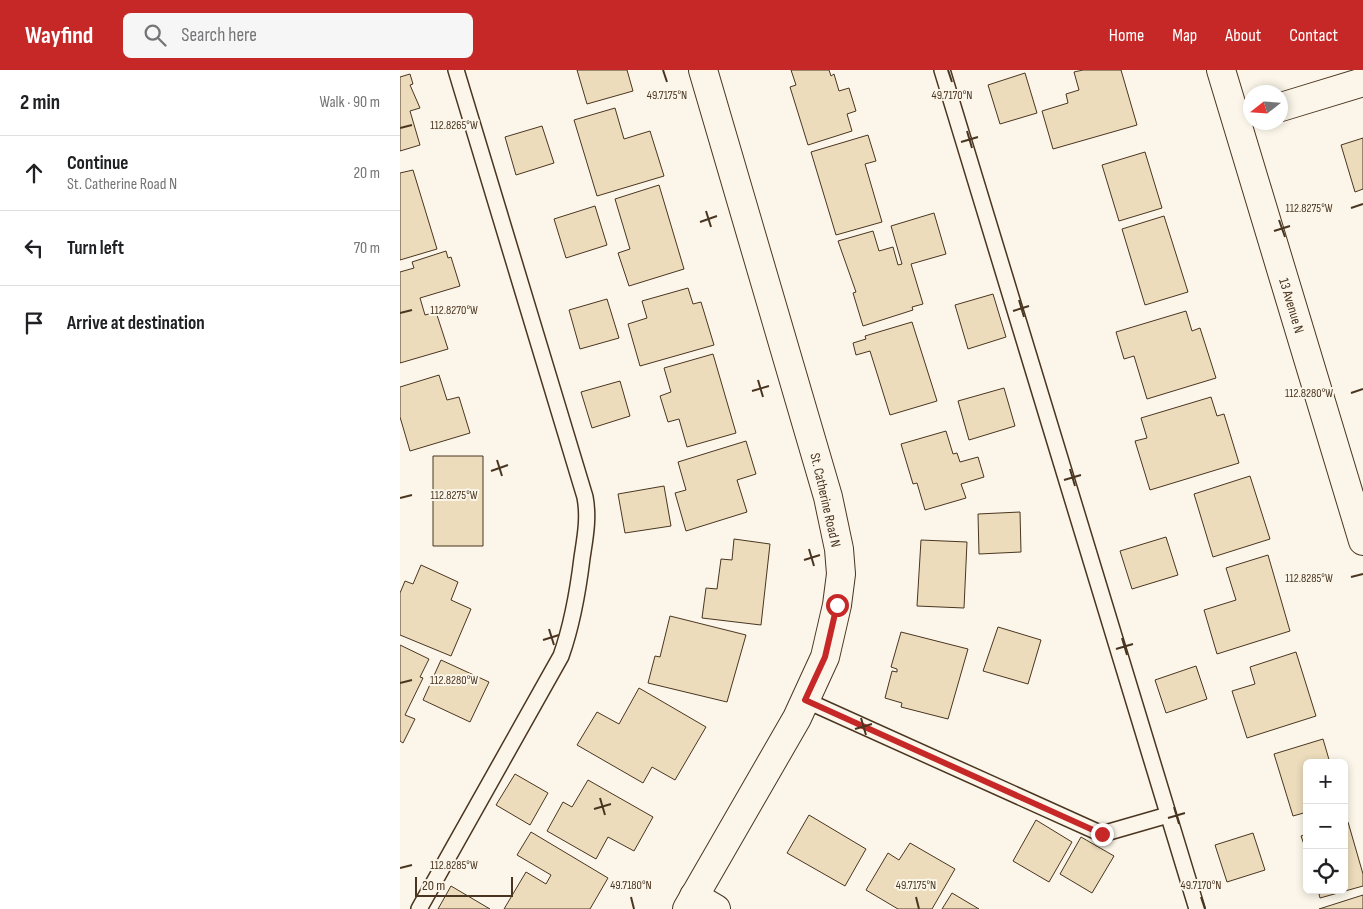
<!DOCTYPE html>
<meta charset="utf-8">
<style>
:root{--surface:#fff;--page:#f6f6f6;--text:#202124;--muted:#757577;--line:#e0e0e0;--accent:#c62828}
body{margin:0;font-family:"Sofia Sans Condensed",sans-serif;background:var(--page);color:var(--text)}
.controls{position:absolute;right:15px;bottom:15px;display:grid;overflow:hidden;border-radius:8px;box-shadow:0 2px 8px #0003}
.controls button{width:45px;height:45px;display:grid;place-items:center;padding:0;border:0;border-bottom:1px solid var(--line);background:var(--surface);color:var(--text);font:25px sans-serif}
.compass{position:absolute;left:843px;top:15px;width:45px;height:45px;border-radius:50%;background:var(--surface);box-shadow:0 2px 8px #0003;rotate:253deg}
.scale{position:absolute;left:15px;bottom:12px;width:98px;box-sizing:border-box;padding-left:5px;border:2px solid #4a3520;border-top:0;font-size:14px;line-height:18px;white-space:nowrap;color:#4a3520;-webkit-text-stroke:4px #fbf6e9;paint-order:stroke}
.stop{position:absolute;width:15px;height:15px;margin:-11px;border:4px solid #c62828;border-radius:50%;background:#fff}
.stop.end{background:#c62828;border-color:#fff;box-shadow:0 1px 5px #0008}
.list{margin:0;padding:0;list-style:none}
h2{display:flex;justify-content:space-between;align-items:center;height:65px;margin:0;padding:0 20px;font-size:21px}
h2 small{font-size:16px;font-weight:400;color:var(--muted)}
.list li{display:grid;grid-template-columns:32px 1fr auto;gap:15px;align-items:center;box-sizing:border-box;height:75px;padding:0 20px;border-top:1px solid var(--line)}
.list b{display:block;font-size:19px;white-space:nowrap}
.list p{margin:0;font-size:16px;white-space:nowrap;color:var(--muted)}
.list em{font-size:16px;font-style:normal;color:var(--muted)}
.icon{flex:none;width:28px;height:28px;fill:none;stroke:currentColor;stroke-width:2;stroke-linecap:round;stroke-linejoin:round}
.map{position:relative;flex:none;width:963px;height:839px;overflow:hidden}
header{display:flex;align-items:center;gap:30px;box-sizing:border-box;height:70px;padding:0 25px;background:var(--accent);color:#fff}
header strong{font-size:24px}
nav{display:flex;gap:28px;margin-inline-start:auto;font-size:18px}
.search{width:350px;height:45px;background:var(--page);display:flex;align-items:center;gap:12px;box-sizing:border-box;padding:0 18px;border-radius:8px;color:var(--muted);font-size:19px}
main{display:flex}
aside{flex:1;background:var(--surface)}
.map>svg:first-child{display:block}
.building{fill:#ecdcbc;stroke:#4a3520}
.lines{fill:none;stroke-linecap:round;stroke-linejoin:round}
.lane-casing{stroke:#4a3520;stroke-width:18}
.street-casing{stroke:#4a3520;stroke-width:30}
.lane{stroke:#fbf6e9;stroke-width:15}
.street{stroke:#fbf6e9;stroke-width:28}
.route{stroke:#c62828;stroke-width:6}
.ticks{fill:none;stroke:#4a3520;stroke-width:2}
.labels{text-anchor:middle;stroke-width:4;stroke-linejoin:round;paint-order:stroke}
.street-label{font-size:14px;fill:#4a3520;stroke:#fbf6e9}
.ticks-label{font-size:12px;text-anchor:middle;fill:#4a3520;stroke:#fbf6e9;stroke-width:4;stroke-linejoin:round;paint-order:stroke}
</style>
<header>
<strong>Wayfind</strong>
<div class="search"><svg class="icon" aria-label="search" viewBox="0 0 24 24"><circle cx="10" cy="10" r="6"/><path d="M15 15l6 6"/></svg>Search here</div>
<nav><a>Home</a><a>Map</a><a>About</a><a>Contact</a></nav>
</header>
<main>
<aside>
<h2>2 min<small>Walk · 90 m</small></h2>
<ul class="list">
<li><svg class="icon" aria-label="ahead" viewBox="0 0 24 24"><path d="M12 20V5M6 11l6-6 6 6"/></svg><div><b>Continue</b><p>St. Catherine Road N</p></div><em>20 m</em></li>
<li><svg class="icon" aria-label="left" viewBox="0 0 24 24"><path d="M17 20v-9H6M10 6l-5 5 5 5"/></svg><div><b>Turn left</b></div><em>70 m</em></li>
<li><svg class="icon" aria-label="arrive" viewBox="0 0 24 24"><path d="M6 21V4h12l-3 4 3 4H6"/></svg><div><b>Arrive at destination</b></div></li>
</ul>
</aside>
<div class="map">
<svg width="963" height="839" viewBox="0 0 963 839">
<rect width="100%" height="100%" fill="#fbf6e9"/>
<path class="building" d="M177,0H227L233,21L187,34Z
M391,0H429L431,6L434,4L439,21L449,18L456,41L447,44L452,61L408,75L390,17L396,15Z
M683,0H721L737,55L653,79L642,41L668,33L666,24L679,20L674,2Z
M625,3L637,43L600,54L588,15Z
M10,4L13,14L10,15L20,38L10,41L20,75L0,81V7Z
M215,38L224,69L250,61L264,106L197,126L174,50Z
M142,56L154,93L116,105L105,67Z
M468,65L476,91L465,94L482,152L436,165L411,82Z
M963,68V119L955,122L941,75Z
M745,82L762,138L719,151L702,95Z
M13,100L37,179L0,190V103Z
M259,115L284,199L229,216L218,183L230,179L215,129Z
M195,136L207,175L166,188L154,149Z
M534,143L546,184L511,194L523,234L512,237L513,240L463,256L453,223L456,222L438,171L473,161L479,181L493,177L498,195L502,194L491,156Z
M764,146L788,222L745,235L722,159Z
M46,181L48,188L51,187L60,216L20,228L25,245L36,242L48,279L0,293V202L14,198L12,192Z
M288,218L293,234L301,232L314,275L240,296L228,254L247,248L242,231Z
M593,224L606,267L568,279L555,235Z
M207,229L219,268L180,279L169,240Z
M786,241L792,261L800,258L816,308L747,329L734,286L724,289L716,262Z
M512,252L537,331L490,345L470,281L456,285L453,273L466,269L465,266Z
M313,284L336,363L287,377L279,349L268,352L260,326L271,322L264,298Z
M39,305L47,330L59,327L70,363L10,381L0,347V317Z
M220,311L230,346L192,358L181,322Z
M604,318L615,356L569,370L558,331Z
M811,327L817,346L824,344L839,393L750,420L735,371L747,368L741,348Z
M546,361L553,384L557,383L560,392L578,387L584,407L561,414L566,428L525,440L517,413L513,414L501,374Z
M346,371L356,404L337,410L347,442L286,461L275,423L286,420L278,392Z
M33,386H83V476H33Z
M850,406L870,469L813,487L794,424Z
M264,416L271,456L225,463L218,424Z
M620,442L621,482L579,484L578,444Z
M766,467L778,505L732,519L720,481Z
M334,469L370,474L361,555L302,548L306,518L317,519L321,489L332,490Z
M521,470L567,472L564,538L517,536Z
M868,485L890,561L817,584L804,540L836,530L826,498Z
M21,495L58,512L51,530L71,539L51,586L0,565V523L5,511L13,514Z
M270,546L346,565L327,632L248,613L255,586L260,587Z
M598,557L641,570L628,614L583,601Z
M501,562L568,579L548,649L501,637L502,633L485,628L492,601L497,602V599L491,597Z
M0,575L29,589L20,607L23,608L5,645L15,649L3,673L0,671Z
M896,582L916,646L847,668L832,621L855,614L850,597Z
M41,590L89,612L70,652L23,630Z
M796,596L807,629L766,643L755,610Z
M239,618L306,657L275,710L252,697L243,713L177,675L197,642L219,654Z
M923,669L930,693H907V742L893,746L874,684Z
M115,704L148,723L130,755L96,735Z
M188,710L253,747L234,781L208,767L196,789L147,761L163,732L172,737Z
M409,745L466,779L445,816L387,783Z
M636,750L672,772L649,812L613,791Z
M948,752L963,804V816L920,828L918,820H944V753Z
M131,762L208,808L190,839H104L126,802L146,814L151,805L117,785Z
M853,763L865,800L827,812L815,775Z
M907,764V783L901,766Z
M681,767L714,786L692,823L660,804Z
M510,773L555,799L532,839H498L466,820L488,783L499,790Z
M51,816L90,839H38Z
M552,823L579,839H542Z
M963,825V839H919Z"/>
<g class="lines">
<g class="lane-casing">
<path id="lane" d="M542,0L797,839
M405,630L702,764L768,745
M19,839L161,586C172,555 178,521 182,488C185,468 189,448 185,427L56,0"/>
</g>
<g class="street-casing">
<g id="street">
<path id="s1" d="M821,0L963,471"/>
<path d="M881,37L963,12"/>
<path d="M294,826L316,839"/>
<path d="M287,839L397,648L425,587L437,535L441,504L439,479L428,427L303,0"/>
</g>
</g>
<use href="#lane" class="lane"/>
<use href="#street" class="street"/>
</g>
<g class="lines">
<path class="route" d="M437,535L425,587L405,630L702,764"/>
</g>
<path class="ticks" d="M263,0L267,12M548,0L552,12M0,58L12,55M567,61L572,78M561,72L578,67M951,138L963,134M306,141L311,157M879,150L885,167M300,152L317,146M874,161L890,156M619,230L624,247M613,241L629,236M0,243L12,240M358,310L363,327M352,321L369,316M951,323L963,319M97,390L102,406M670,399L675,416M91,401L108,395M664,410L681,405M0,428L12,425M409,479L414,496M404,490L420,485M951,507L963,504M149,559L154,575M722,568L727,585M143,570L159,565M716,579L733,574M0,613L12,610M461,648L466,665M455,659L472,654M200,728L205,745M774,737L779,754M194,739L211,734M768,748L785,743M0,798L12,795M231,827L234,839M516,827L519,839M801,827L805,839"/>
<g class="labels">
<g class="street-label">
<text dy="5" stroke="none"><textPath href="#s1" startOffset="246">13 Avenue N</textPath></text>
<text transform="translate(426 430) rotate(77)" y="5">St. Catherine Road N</text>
</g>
</g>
<g class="ticks-label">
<text x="267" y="29">49.7175°N</text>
<text x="552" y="29">49.7170°N</text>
<text x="54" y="59">112.8265°W</text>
<text x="909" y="142">112.8275°W</text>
<text x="54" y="244">112.8270°W</text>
<text x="909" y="327">112.8280°W</text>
<text x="54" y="429">112.8275°W</text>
<text x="909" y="512">112.8285°W</text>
<text x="54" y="614">112.8280°W</text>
<text x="54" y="799">112.8285°W</text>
<text x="231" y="819">49.7180°N</text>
<text x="516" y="819">49.7175°N</text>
<text x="801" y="819">49.7170°N</text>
</g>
</svg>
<div class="controls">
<button>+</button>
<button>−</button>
<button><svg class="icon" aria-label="locate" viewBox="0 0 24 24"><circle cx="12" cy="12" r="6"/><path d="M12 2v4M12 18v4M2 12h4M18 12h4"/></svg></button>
</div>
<svg class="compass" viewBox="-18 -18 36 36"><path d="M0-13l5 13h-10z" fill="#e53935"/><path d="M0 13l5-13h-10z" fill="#757577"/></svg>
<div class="scale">20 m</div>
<div class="stop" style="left:437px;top:535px"></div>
<div class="stop end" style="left:702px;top:764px"></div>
</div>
</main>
